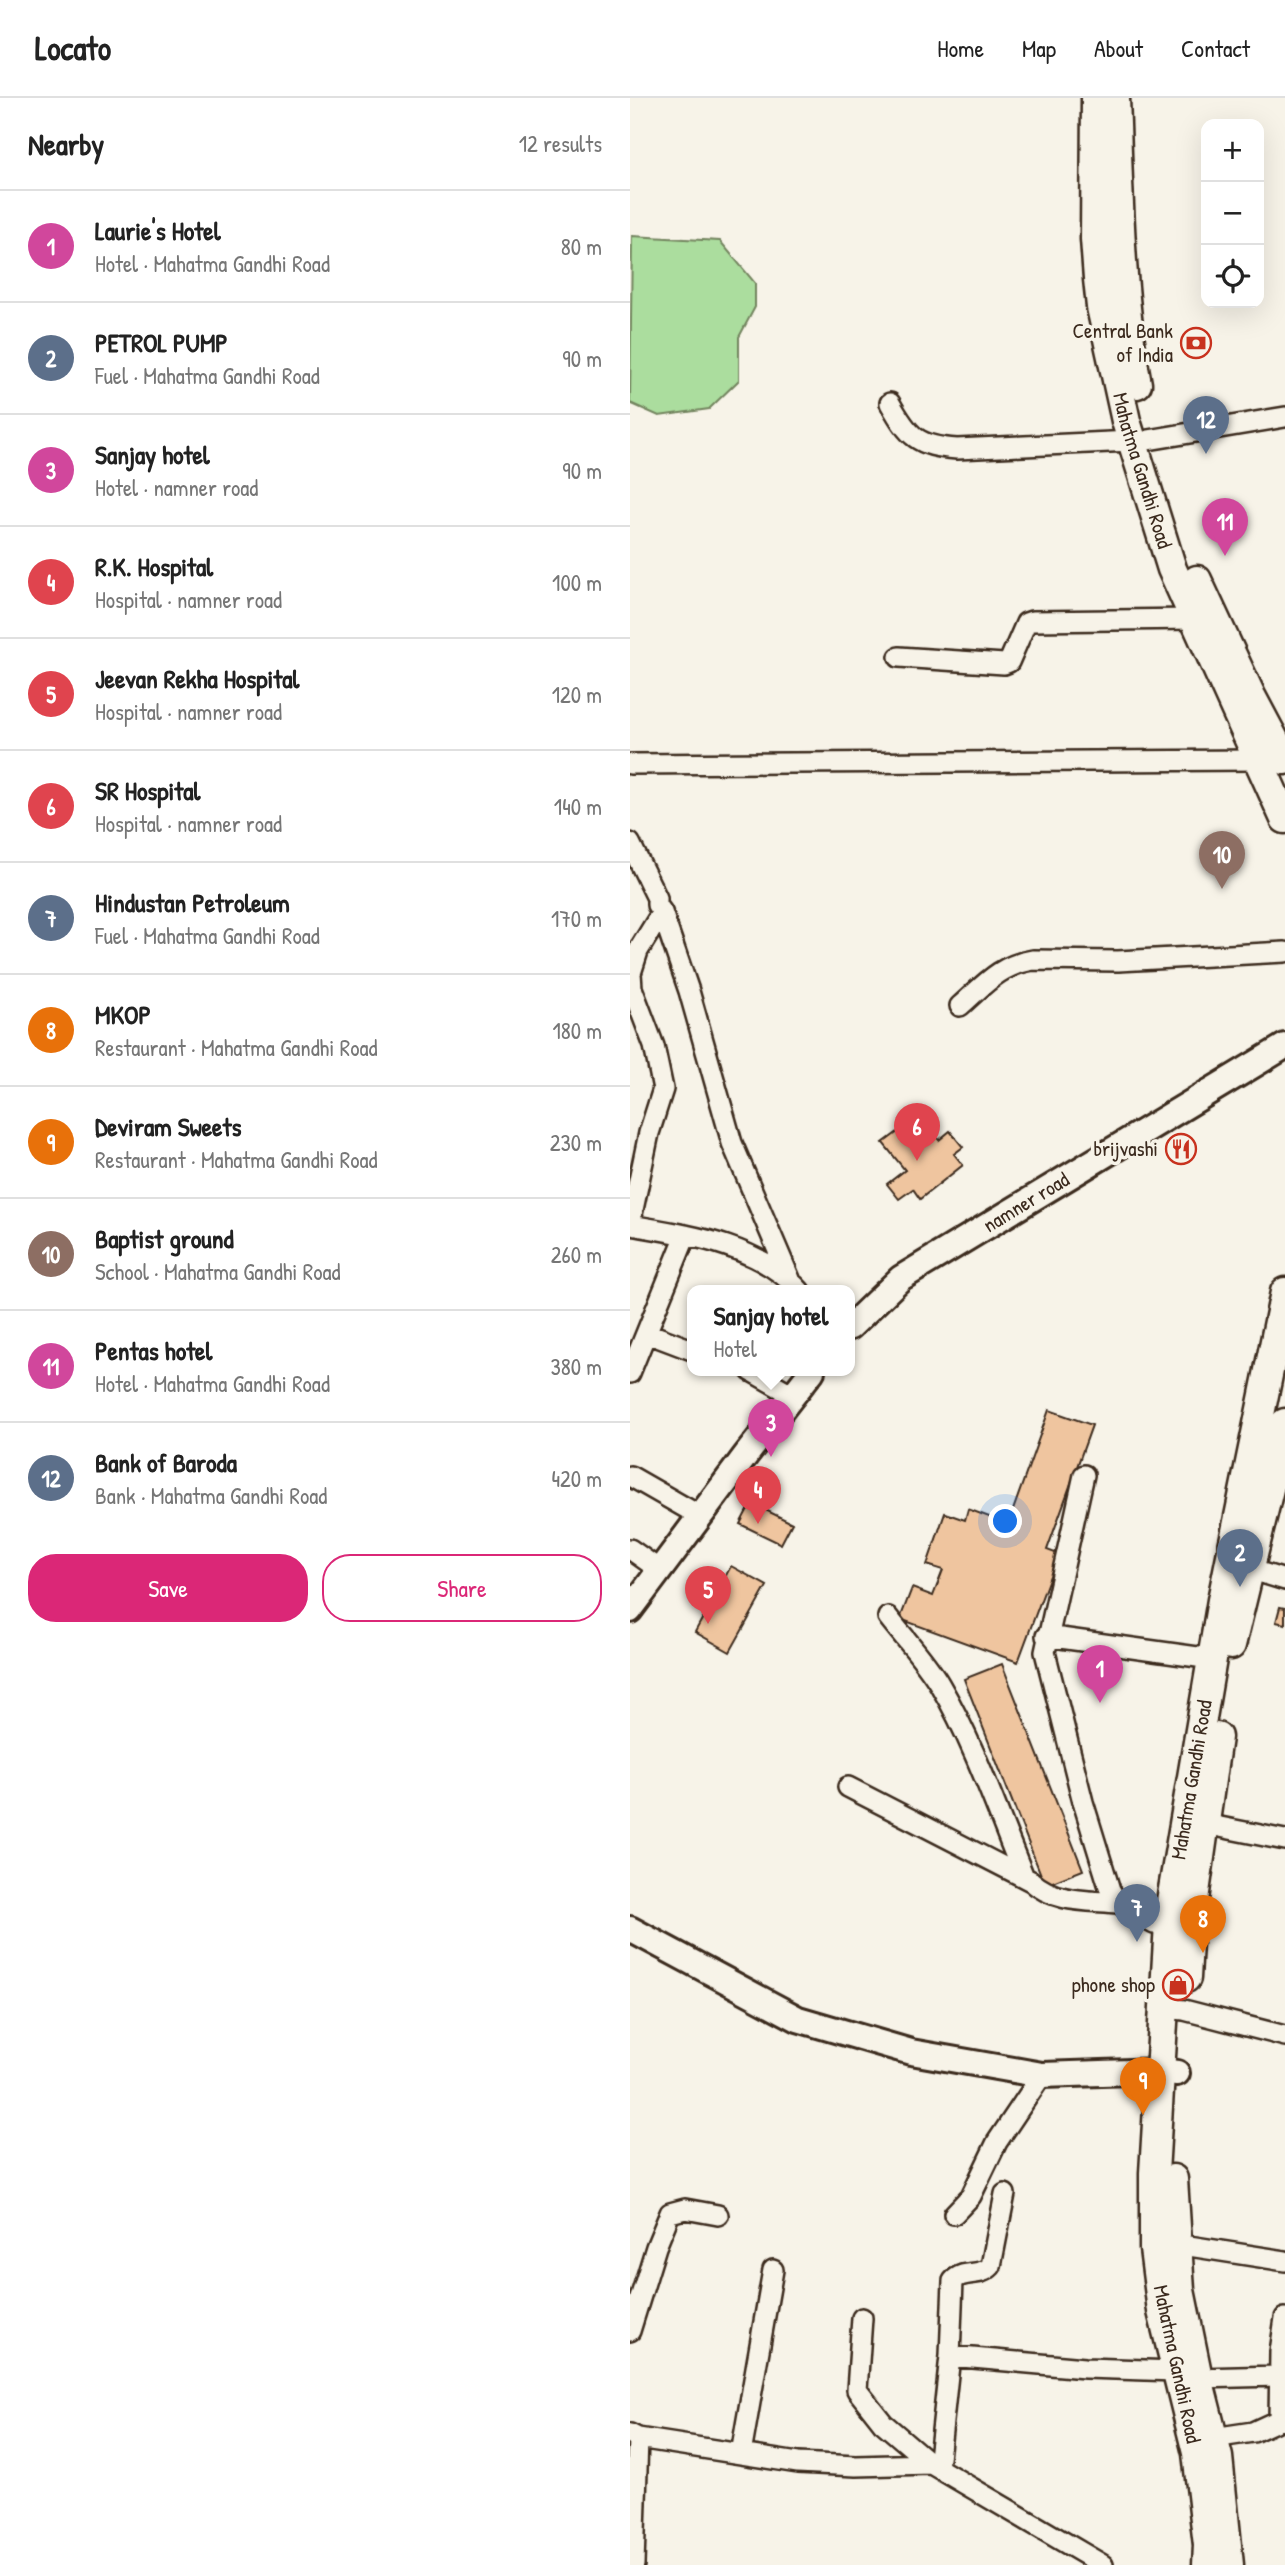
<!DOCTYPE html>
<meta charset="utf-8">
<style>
:root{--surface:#fff;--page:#f2f2f2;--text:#222;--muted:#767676;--line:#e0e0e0;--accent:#db2777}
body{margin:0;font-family:"Patrick Hand",sans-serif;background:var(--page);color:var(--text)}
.controls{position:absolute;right:21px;top:21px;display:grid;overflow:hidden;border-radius:14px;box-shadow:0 7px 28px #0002}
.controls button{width:63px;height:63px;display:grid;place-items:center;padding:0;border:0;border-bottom:2px solid var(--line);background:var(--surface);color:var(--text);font:35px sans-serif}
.you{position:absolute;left:376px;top:1424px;width:24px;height:24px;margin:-18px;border:5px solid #fff;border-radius:50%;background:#1a73e8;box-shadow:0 0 0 10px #1a73e833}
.badge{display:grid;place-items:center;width:46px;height:46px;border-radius:50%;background:var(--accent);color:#fff;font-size:23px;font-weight:700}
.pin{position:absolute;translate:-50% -58px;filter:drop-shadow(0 2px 4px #0008)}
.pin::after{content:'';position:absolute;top:37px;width:24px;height:21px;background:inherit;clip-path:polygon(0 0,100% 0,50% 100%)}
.popup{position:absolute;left:57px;top:1187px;width:168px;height:91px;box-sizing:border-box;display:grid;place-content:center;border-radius:14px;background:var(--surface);filter:drop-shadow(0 2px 5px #0005);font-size:23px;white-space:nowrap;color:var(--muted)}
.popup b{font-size:26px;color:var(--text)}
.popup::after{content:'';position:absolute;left:50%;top:100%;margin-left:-14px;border:14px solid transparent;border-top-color:var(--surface)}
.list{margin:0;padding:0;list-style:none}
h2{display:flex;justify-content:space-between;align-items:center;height:91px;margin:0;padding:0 28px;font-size:30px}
h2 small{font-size:23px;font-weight:400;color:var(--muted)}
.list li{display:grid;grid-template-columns:46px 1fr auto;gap:21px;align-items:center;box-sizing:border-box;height:112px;padding:0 28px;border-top:2px solid var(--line)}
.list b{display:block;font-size:26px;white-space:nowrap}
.list p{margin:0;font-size:23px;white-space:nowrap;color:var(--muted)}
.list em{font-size:23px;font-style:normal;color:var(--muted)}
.actions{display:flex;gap:14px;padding:21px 28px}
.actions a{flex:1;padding:16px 0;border:2px solid var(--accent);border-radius:28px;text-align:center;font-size:24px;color:var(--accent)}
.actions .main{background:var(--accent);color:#fff}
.icon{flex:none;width:38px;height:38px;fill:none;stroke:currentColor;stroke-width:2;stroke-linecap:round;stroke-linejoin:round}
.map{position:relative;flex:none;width:655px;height:2467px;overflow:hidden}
header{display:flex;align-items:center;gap:42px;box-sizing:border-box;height:98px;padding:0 35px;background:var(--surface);border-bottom:2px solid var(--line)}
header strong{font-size:33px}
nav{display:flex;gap:38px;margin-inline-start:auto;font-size:24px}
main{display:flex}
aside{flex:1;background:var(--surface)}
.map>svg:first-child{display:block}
.green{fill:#abdd9e;stroke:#73845e;stroke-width:2}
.building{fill:#efc59f;stroke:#3b2a1e;stroke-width:2}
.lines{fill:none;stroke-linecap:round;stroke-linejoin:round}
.minor-casing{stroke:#3b2a1e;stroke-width:24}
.major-casing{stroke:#3b2a1e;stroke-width:30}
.highway-casing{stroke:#3b2a1e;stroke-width:33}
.minor{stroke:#f7f3e8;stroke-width:19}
.major{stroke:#f7f3e8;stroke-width:24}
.highway{stroke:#f7f3e8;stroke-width:28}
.labels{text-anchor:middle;stroke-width:7;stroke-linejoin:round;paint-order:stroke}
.poi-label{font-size:21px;fill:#3b2a1e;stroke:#f7f3e8;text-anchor:end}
.street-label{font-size:21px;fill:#3b2a1e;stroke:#f7f3e8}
</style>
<header>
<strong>Locato</strong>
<nav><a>Home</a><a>Map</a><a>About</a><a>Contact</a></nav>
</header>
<main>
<aside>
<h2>Nearby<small>12 results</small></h2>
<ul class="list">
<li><span class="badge" style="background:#d1479c">1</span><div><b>Laurie's Hotel</b><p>Hotel · Mahatma Gandhi Road</p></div><em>80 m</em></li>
<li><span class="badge" style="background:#5c6f8a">2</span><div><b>PETROL PUMP</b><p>Fuel · Mahatma Gandhi Road</p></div><em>90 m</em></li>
<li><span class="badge" style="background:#d1479c">3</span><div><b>Sanjay hotel</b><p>Hotel · namner road</p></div><em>90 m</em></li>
<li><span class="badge" style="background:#e0444e">4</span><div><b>R.K. Hospital</b><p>Hospital · namner road</p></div><em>100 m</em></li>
<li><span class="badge" style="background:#e0444e">5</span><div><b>Jeevan Rekha Hospital</b><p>Hospital · namner road</p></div><em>120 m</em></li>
<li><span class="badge" style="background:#e0444e">6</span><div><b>SR Hospital</b><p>Hospital · namner road</p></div><em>140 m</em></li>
<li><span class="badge" style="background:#5c6f8a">7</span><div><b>Hindustan Petroleum</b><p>Fuel · Mahatma Gandhi Road</p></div><em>170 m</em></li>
<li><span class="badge" style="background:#e8710a">8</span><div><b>MKOP</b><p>Restaurant · Mahatma Gandhi Road</p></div><em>180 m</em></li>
<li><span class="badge" style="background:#e8710a">9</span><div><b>Deviram Sweets</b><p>Restaurant · Mahatma Gandhi Road</p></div><em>230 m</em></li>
<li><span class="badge" style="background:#8d6e63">10</span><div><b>Baptist ground</b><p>School · Mahatma Gandhi Road</p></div><em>260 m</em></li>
<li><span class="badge" style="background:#d1479c">11</span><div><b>Pentas hotel</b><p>Hotel · Mahatma Gandhi Road</p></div><em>380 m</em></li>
<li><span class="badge" style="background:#5c6f8a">12</span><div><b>Bank of Baroda</b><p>Bank · Mahatma Gandhi Road</p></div><em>420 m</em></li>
</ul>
<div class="actions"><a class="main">Save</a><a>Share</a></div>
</aside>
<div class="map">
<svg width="655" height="2467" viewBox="0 0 655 2467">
<rect width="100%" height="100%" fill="#f7f3e8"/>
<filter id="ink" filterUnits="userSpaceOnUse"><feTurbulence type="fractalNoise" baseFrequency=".0143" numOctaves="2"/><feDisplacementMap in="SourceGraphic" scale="14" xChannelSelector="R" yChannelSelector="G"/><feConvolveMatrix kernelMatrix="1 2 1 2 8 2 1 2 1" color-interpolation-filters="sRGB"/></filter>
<g filter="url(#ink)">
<path class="green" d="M2,138L90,143L125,185V209L109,239V282L79,311L29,318L0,305Z"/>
<path class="building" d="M297,1027L309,1042L320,1033L333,1049L324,1056L333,1067L290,1101L283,1091L269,1101L257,1086L275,1072L253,1045L269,1033L277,1042Z
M419,1312L462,1327L417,1452L428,1456L388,1564L270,1521L282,1490L303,1498L313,1472L297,1467L315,1415L335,1422L338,1411L378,1426Z
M121,1405L162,1425L151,1446L110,1426Z
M101,1468L137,1488L100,1554L65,1534Z
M650,1509L655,1510V1526L646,1524Z
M372,1566L453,1772L415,1787L334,1581Z"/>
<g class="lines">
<g class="minor-casing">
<path id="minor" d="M260,305C279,339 287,348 327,351L502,343
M518,342L655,319
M269,559L374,566L379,564L396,525L402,523L565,521
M0,666L630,662
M0,745L27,800V807L32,814L59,893L102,1045L160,1181
M330,908C355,886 370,867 403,862L488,863L655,854
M0,1126L19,1035L33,991L24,948L2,890L1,875L8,853L32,814
M0,1127C58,1137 128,1146 170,1193
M17,1235L62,1252
M121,1273L163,1297
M0,1275L56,1137
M454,1377L415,1554L453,1704L480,1792L488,1805L524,1826
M0,1378L70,1418
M0,1451L31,1473
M619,1471L655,1482
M258,1519C275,1541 296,1563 310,1587C345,1647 368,1716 394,1779
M416,1538L582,1561
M218,1689L401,1783C425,1805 457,1802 488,1805
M575,1726L655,1742
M535,1910L554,1912L655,1938
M324,2116L341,2098L367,2044L412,1977
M546,2146L655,2163
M232,2220L227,2292L253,2325L301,2366L473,2467
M0,2233L26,2149L40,2115L55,2111L88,2117
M320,2258L455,2270L546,2273
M568,2280L649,2278
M649,2322L650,2254L655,2220
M0,2336L8,2340L168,2365L226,2368L301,2366
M583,2340L623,2334L649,2322L655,2323
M111,2356L143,2172
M308,2370L320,2258L323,2183C333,2171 350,2180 361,2168L375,2096
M4,2467L8,2340"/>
</g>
<g class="major-casing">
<g id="major">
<path id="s1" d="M220,1229L271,1180L655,948"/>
<path d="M0,1512L116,1357L182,1273"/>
<path d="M0,1831L168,1921L281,1954L412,1977L531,1973L547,1975"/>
</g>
</g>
<g class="highway-casing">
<g id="highway">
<path id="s2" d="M466,0L465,141L468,181L471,209L496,323L542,471L655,721"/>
<path d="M485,0C489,96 489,192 507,286"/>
<path d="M567,482L621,598L655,662"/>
<path d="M601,1547L655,1325"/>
<path d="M556,1880L558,1844L587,1639"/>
<path d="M543,2081L550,2192L568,2280L588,2359L599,2467"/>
<path id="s3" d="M577,2467L578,2447L567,2355L532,2213L524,2151V2075L540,1809L592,1502L655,1194"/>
</g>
</g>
<use href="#minor" class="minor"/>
<use href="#major" class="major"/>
<use href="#highway" class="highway"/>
</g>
</g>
<defs>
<g id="bank-ring" transform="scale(1.575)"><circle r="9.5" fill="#f7f3e8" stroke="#c8321e" stroke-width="1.5"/><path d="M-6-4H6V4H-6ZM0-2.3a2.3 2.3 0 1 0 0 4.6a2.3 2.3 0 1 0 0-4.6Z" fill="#c8321e"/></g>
<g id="restaurant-ring" transform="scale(1.575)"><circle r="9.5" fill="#f7f3e8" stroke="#c8321e" stroke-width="1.5"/><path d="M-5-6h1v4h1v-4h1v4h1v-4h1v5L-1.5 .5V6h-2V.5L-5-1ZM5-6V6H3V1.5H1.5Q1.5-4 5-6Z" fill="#c8321e"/></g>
<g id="shop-ring" transform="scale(1.575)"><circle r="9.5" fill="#f7f3e8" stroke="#c8321e" stroke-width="1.5"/><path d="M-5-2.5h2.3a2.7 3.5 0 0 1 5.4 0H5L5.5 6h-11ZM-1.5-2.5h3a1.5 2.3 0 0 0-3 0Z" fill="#c8321e"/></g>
</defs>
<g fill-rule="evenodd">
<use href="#bank-ring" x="566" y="245"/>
<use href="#restaurant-ring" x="551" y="1051"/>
<use href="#shop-ring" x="548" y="1887"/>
</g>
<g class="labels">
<g class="poi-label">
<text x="543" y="240">Central Bank<tspan x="543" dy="24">of India</tspan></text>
<text x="528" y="1058">brijvashi</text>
<text x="525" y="1894">phone shop</text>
</g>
<g class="street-label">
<text dy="7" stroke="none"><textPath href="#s2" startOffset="378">Mahatma Gandhi Road</textPath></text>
<text dy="7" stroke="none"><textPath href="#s1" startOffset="217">namner road</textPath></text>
<text dy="7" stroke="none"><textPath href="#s3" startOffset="793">Mahatma Gandhi Road</textPath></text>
<text transform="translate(547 2266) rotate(78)" y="7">Mahatma Gandhi Road</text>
</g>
</g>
</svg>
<div class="controls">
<button>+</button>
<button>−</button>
<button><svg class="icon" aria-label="locate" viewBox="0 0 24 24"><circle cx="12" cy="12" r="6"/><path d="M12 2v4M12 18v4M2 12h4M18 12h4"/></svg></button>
</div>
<div class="you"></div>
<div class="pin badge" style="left:470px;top:1605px;background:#d1479c">1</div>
<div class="pin badge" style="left:610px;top:1489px;background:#5c6f8a">2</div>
<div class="pin badge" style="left:141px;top:1359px;background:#d1479c">3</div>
<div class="popup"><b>Sanjay hotel</b>Hotel</div>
<div class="pin badge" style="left:128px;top:1426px;background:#e0444e">4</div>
<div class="pin badge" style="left:78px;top:1526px;background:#e0444e">5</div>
<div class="pin badge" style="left:287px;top:1063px;background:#e0444e">6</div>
<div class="pin badge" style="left:507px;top:1844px;background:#5c6f8a">7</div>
<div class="pin badge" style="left:573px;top:1855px;background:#e8710a">8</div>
<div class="pin badge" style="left:513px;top:2017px;background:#e8710a">9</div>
<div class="pin badge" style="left:592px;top:791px;background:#8d6e63">10</div>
<div class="pin badge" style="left:595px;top:458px;background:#d1479c">11</div>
<div class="pin badge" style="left:576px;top:356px;background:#5c6f8a">12</div>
</div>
</main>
